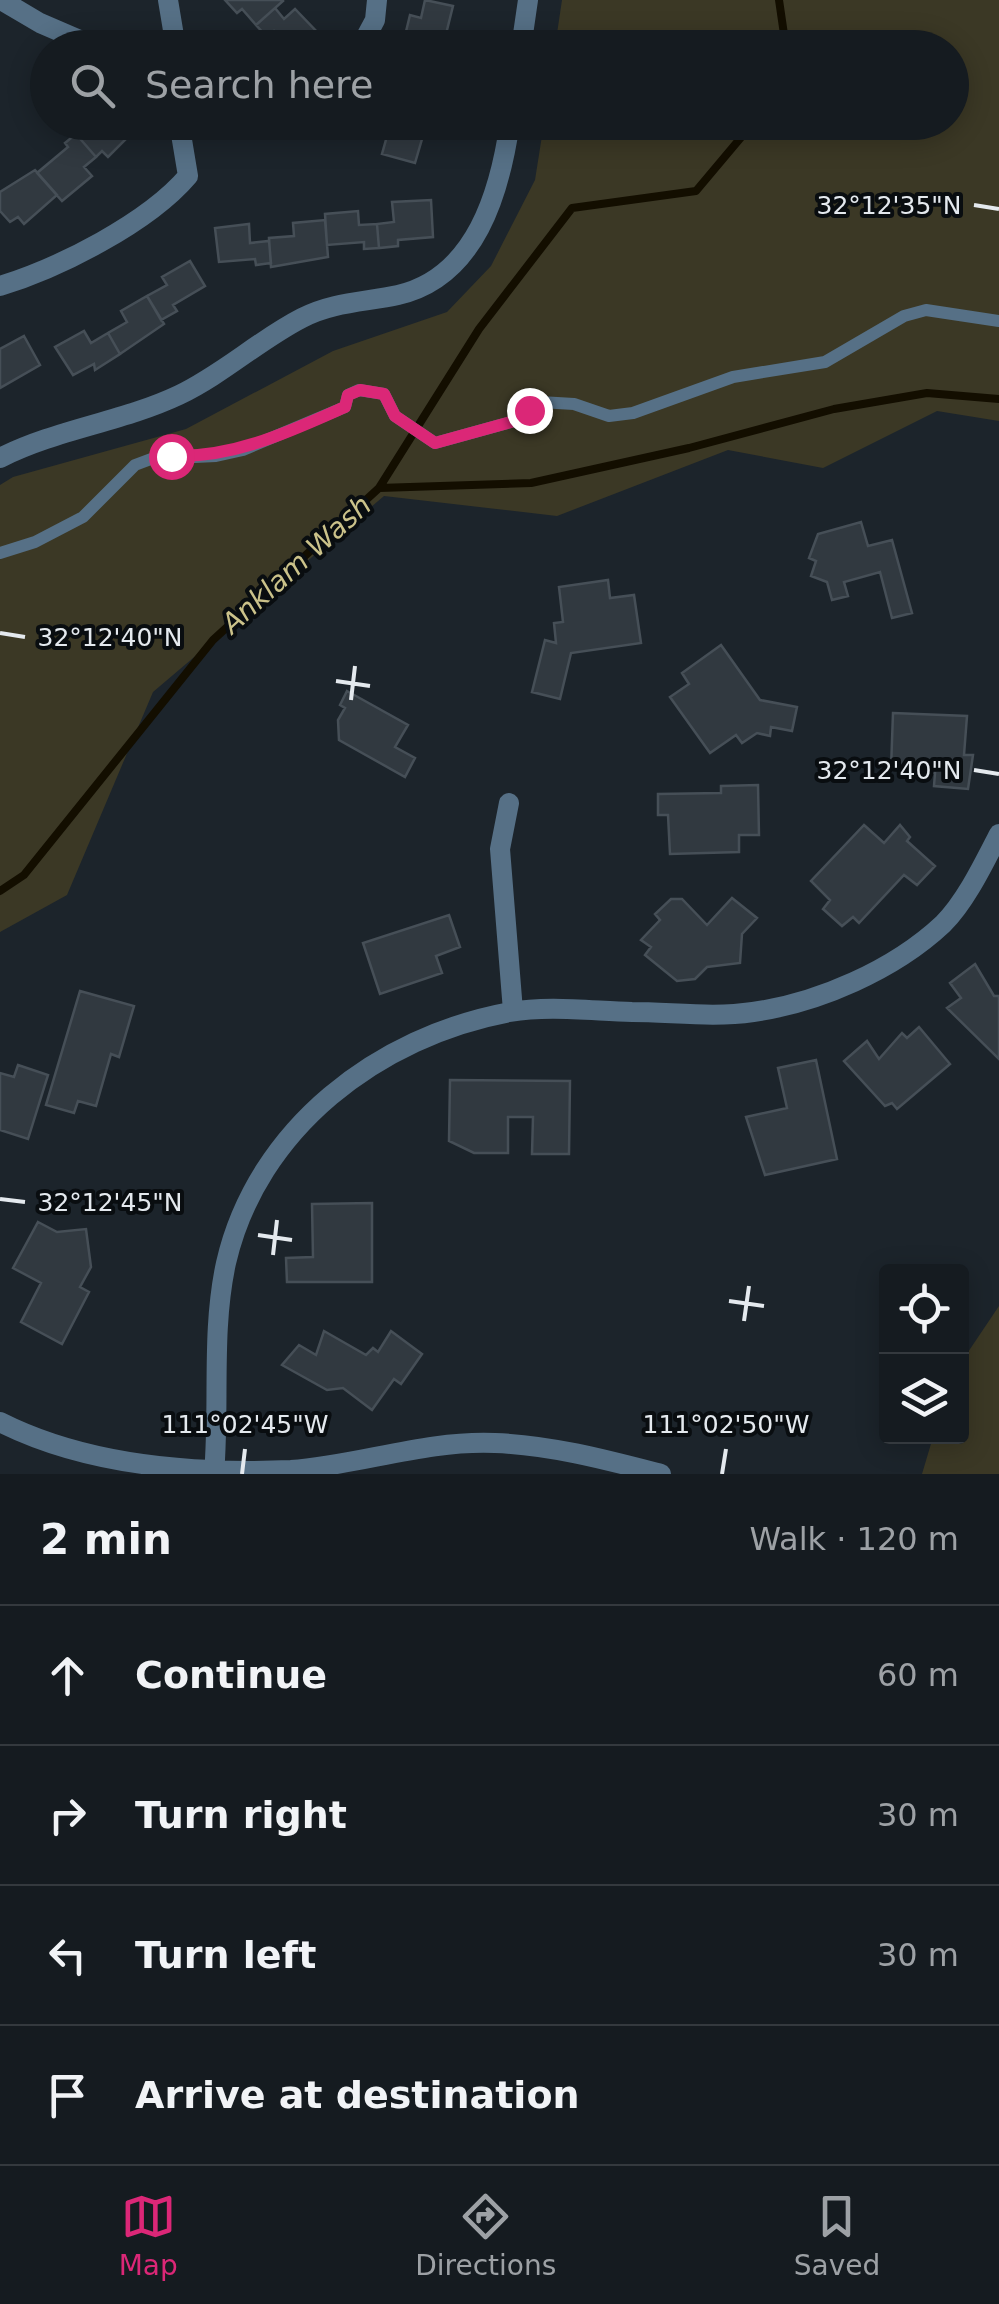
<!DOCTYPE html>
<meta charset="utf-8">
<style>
:root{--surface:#151b20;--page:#1e2429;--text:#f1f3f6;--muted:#9da1a5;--line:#34393e;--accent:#db2777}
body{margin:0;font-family:"DejaVu Sans",sans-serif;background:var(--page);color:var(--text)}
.controls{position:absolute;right:30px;bottom:30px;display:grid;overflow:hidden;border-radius:10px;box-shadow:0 5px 25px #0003}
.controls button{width:90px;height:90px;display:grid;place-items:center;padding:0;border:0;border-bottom:2px solid var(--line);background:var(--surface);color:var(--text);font:50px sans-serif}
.stop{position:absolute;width:30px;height:30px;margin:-22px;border:8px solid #db2777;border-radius:50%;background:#fff}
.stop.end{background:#db2777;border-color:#fff;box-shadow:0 2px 10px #0008}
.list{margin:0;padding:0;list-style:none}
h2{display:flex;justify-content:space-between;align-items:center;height:130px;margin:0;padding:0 40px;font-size:42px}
h2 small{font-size:32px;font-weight:400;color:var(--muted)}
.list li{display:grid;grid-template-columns:65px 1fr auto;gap:30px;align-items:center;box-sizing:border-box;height:140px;padding:0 40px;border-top:2px solid var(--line)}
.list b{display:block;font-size:38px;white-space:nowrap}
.list em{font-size:32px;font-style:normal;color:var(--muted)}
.icon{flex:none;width:55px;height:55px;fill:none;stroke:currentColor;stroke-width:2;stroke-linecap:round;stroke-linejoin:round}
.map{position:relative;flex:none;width:999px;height:1474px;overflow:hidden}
.search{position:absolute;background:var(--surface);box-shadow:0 5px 25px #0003;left:30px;right:30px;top:30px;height:110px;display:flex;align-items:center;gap:25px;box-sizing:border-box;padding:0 35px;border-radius:55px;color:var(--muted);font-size:38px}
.sheet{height:690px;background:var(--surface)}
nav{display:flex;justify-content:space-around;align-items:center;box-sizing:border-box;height:140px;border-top:2px solid var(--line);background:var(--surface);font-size:28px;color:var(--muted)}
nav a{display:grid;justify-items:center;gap:5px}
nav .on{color:var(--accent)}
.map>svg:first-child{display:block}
.green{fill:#3b3825}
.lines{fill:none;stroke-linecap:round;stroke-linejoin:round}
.stream{stroke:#130e00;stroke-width:8}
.building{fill:#313940;stroke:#464f57;stroke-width:2.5}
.lane{stroke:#567086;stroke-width:12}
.street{stroke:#567086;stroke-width:20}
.route{stroke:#db2777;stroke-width:12}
.ticks{fill:none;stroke:#e4e9ee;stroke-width:4}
.labels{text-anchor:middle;stroke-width:8;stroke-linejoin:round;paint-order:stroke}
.water-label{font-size:28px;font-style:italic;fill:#cbc28a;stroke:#090d10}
.ticks-label{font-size:25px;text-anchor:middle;fill:#e4e9ee;stroke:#090d10;stroke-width:8;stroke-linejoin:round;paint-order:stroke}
</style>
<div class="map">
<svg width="999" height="1474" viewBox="0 0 999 1474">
<rect width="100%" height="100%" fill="#1c242b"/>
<path class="green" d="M562,0H999V421L937,411L823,468L728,450L557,516L384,496L153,692L67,895L0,932V485L13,477L186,429L333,351L447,312L491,266L535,180L544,123L952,122V48L555,47Z
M999,1306V1474H922L933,1437L962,1436V1361Z"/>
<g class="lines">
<path class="stream" d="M779,0L786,48
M379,488L479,329L572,208L696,191L754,122
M0,891L24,875L213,640L379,488L531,483L689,448L834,409L927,393L999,399"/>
</g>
<path class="building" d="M225,0H282L283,1L256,25L242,9L237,13Z
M425,0L453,6L445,38L439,37L437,48H402L410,15L421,18Z
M275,8L284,19L295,9L319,34L304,48H289L274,31L267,37L256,25Z
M88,122H136L139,126L108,157L102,151L96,157L76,134Z
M391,122H432L430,130L425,129L415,163L382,154Z
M76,134L96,157L84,167L92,176L62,201L37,173L68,147L65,143Z
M35,170L57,195L24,224L18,217L10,222L0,211V192Z
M431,200L433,237L398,240V246L379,248L377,224L394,222L392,202Z
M358,211L359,225L377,224L379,248L364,249V242L327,245L325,214Z
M325,220L328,257L271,267L269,238L294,236L293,223Z
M249,224L250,243L269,241L271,263L256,265L255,259L219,262L215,228Z
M190,261L205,286L173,305L177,311L161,320L147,296L167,285L162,277Z
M147,296L164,324L120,354L108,333L127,322L121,311Z
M84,331L91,343L108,333L120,354L95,370L94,364L73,375L55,347Z
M24,336L40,365L0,388V349Z
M861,522L868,546L892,540L912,613L892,618L880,572L844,582L848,596L832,600L827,582L811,576L816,561L809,558L818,534Z
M608,580L610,598L634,595L641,643L571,653L560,699L532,692L545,640L556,643L554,623L563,622L559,587Z
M721,645L760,700L797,707L792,731L771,727L770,736L757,733L742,743L736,735L710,753L670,697L689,684L682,673Z
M347,691L408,725L395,747L415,758L405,777L339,740L338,720L345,708L340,705Z
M893,713L967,716L964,755H973L968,789L934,786L935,773L891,769Z
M758,785L759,835H739V852L670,854L668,815H658V794L721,793V786Z
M864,825L884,843L900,825L910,837L907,841L935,866L917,885L904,875L859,923L853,917L842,926L823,909L830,900L811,881Z
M732,898L757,918L742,934L740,963L707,967L695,979L677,981L645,955L651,947L641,940L660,920L655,914L671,899H682L707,925Z
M449,915L460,947L436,956L442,973L380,994L363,943Z
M975,964L994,996H999V1059L947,1008L961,998L950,983Z
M80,991L134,1006L119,1057L111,1054L96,1106L78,1101L74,1113L46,1105Z
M919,1027L950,1064L897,1109L892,1103L885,1106L844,1061L867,1041L879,1059L902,1033L907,1038Z
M816,1060L837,1159L765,1175L746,1117L787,1108L778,1068Z
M18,1065L48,1075L28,1139L0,1130V1073L14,1077Z
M450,1080L570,1081L569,1154H532L533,1117H508V1153H474L449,1141Z
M372,1203V1282H287L286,1258L313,1257L312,1204Z
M38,1222L57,1232L86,1229L91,1267L80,1287L89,1292L62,1344L21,1322L41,1283L13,1268Z
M324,1331L366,1355L373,1348L378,1352L391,1331L422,1354L401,1384L394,1379L372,1410L343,1388L327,1390L282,1365L299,1345L316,1355Z"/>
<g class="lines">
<path class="lane" d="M0,553L35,542L83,517L135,465L151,459L216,456L243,450L345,407L348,395L359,390L384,394L395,416L435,443L511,422L540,402L574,404L609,416L633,413L733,377L825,362L904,316L926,310L999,321"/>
<path class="street" d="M1,0L40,23L98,48
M168,0L176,48
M360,48L375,20L377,0
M521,48L528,0
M0,286C59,268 148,223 188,176L179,122
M0,458C57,429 122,422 179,395C223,374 259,340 302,318C332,302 366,302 398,295C476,277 500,192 510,122
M509,803L500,849L513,1011
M0,1422C87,1466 195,1474 291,1470C360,1465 425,1440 495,1443C551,1445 607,1460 661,1474
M214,1474C220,1404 211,1332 226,1263C257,1128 379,1036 510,1012C548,1005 593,1011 632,1012C671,1012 714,1018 753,1012C818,1003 894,970 943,924C966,901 984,863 999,834"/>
</g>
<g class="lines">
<path class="route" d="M171,456C234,458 289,432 345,407L348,395L360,390L384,394L395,416L435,443L511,422L529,410"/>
</g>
<path class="ticks" d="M974,205L999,209M0,633L25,637M336,681L370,686M351,700L355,666M974,770L999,774M0,1199L25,1202M258,1235L292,1240M273,1255L277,1220M729,1301L764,1306M744,1321L749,1286M242,1474L245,1449M722,1474L726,1449"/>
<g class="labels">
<g class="water-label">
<text transform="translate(296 564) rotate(-42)" y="10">Anklam Wash</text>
</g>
</g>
<g class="ticks-label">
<text x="889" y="214">32°12'35"N</text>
<text x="110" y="646">32°12'40"N</text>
<text x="889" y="779">32°12'40"N</text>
<text x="110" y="1211">32°12'45"N</text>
<text x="245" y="1433">111°02'45"W</text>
<text x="726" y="1433">111°02'50"W</text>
</g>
</svg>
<div class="controls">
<button><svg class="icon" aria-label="locate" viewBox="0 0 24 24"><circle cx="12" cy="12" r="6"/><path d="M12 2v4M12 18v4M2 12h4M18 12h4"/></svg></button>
<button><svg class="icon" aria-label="layers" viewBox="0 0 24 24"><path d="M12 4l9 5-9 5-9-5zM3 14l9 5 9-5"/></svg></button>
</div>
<div class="stop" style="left:171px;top:456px"></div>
<div class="stop end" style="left:529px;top:410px"></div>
<div class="search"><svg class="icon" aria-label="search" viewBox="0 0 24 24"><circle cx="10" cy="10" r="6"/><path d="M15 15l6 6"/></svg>Search here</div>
</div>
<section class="sheet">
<h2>2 min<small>Walk · 120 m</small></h2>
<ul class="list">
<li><svg class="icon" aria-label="ahead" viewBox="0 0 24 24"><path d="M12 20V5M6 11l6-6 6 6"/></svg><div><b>Continue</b></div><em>60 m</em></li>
<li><svg class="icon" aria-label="right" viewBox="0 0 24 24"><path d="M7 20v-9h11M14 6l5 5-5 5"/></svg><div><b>Turn right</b></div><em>30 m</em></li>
<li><svg class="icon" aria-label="left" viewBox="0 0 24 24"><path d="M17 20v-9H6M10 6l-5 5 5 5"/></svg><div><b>Turn left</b></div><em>30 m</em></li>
<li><svg class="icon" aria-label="arrive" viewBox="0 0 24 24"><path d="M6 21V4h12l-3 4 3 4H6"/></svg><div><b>Arrive at destination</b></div></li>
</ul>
</section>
<nav>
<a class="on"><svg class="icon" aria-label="map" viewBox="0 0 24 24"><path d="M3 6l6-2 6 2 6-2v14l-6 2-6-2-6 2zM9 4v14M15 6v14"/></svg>Map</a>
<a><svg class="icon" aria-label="directions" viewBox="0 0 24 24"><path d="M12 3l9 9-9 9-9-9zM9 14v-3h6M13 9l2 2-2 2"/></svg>Directions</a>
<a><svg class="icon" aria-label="saved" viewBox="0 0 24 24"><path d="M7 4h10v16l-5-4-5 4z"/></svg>Saved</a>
</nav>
